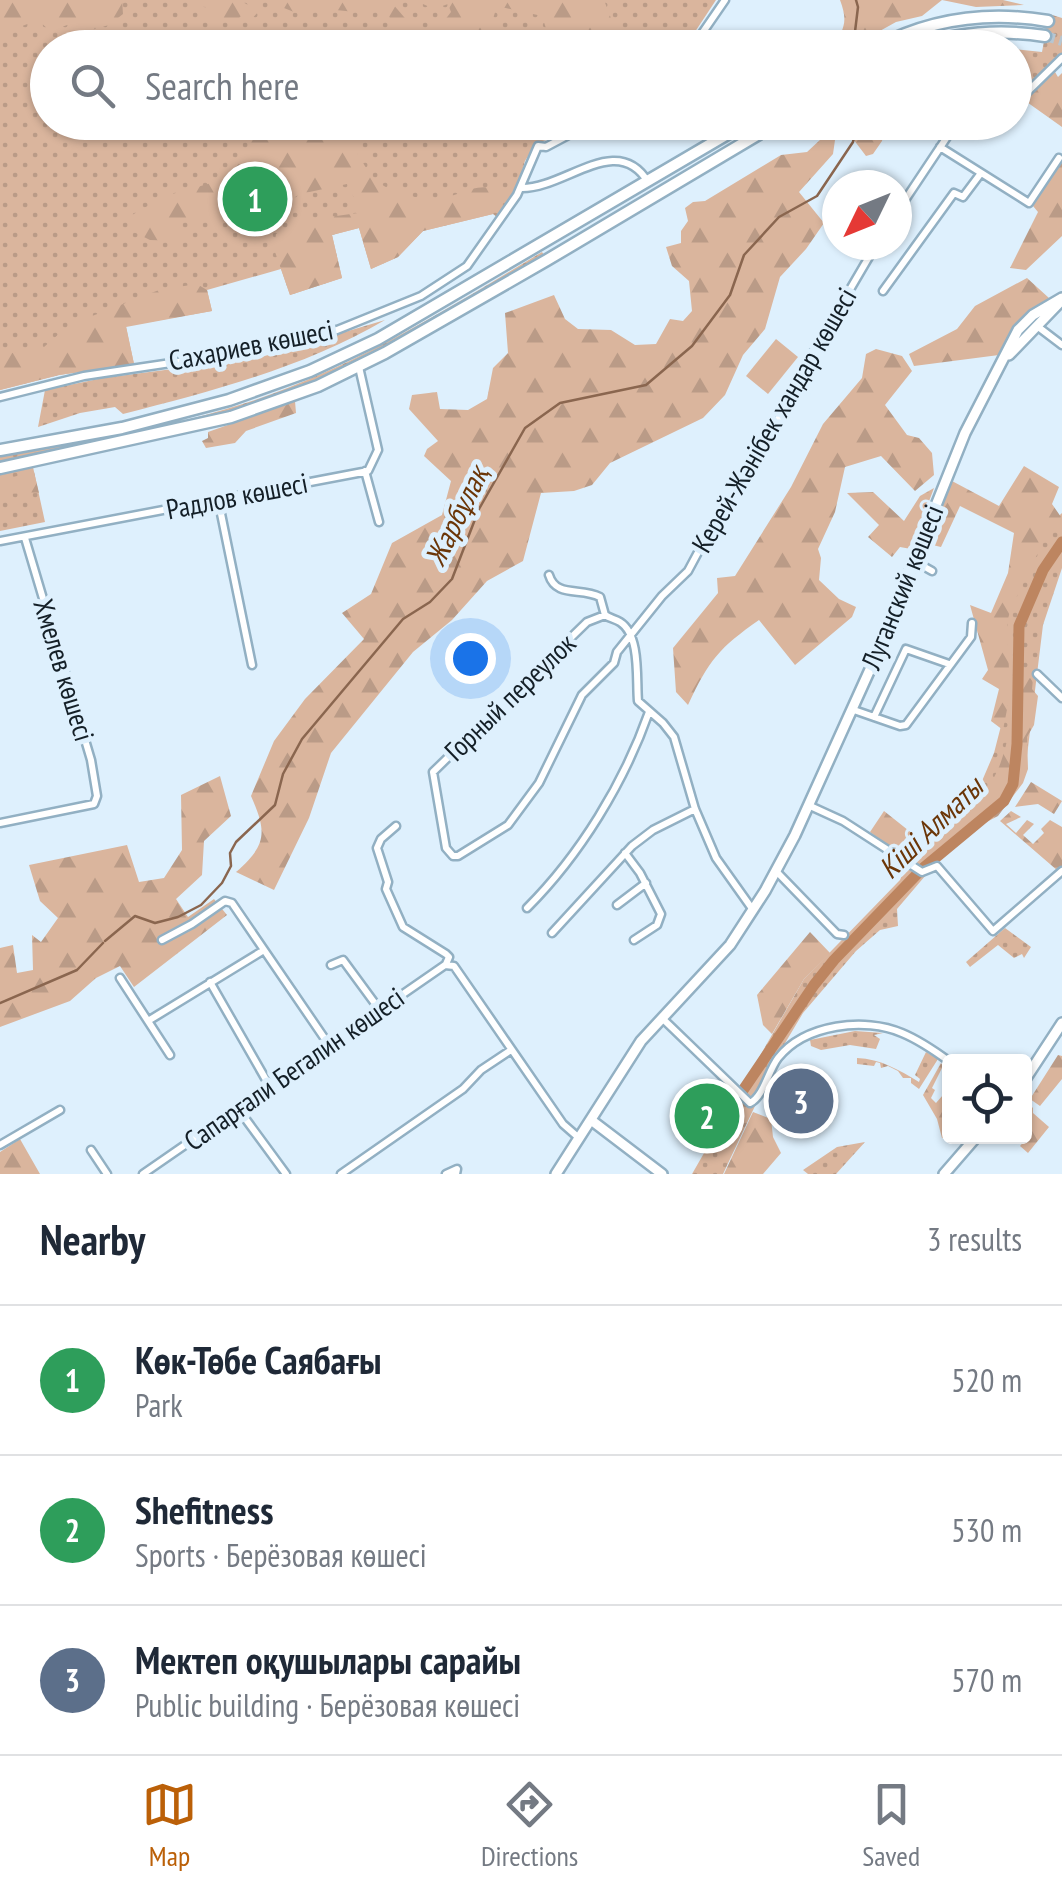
<!DOCTYPE html>
<meta charset="utf-8">
<style>
:root{--surface:#fff;--page:#f6f6f7;--text:#1f2937;--muted:#747a83;--line:#e0e1e3;--accent:#bb6008}
body{margin:0;font-family:"PT Sans Narrow",sans-serif;background:var(--page);color:var(--text)}
.controls{position:absolute;right:30px;bottom:30px;display:grid;overflow:hidden;border-radius:10px;box-shadow:0 2px 8px #0004}
.controls button{width:90px;height:90px;display:grid;place-items:center;padding:0;border:0;border-bottom:2px solid var(--line);background:var(--surface);color:var(--text);font:50px sans-serif}
.compass{position:absolute;left:822px;top:170px;width:90px;height:90px;border-radius:50%;background:var(--surface);box-shadow:0 2px 8px #0004;rotate:227deg}
.you{position:absolute;left:470px;top:658px;width:35px;height:35px;margin:-25px;border:8px solid #fff;border-radius:50%;background:#1a73e8;box-shadow:0 0 0 15px #1a73e833}
.badge{display:grid;place-items:center;width:65px;height:65px;border-radius:50%;background:var(--accent);color:#fff;font-size:32px;font-weight:700}
.pin{position:absolute;translate:-50% -50%;border:5px solid #fff;box-shadow:0 2px 10px #0006}
.list{margin:0;padding:0;list-style:none}
h2{display:flex;justify-content:space-between;align-items:center;height:130px;margin:0;padding:0 40px;font-size:42px}
h2 small{font-size:32px;font-weight:400;color:var(--muted)}
.list li{display:grid;grid-template-columns:65px 1fr auto;gap:30px;align-items:center;box-sizing:border-box;height:150px;padding:0 40px;border-top:2px solid var(--line)}
.list b{display:block;font-size:38px;white-space:nowrap}
.list p{margin:0;font-size:32px;white-space:nowrap;color:var(--muted)}
.list em{font-size:32px;font-style:normal;color:var(--muted)}
.icon{flex:none;width:55px;height:55px;fill:none;stroke:currentColor;stroke-width:2;stroke-linecap:round;stroke-linejoin:round}
.map{position:relative;flex:none;width:1062px;height:1174px;overflow:hidden}
.search{position:absolute;background:var(--surface);box-shadow:0 2px 8px #0004;left:30px;right:30px;top:30px;height:110px;display:flex;align-items:center;gap:25px;box-sizing:border-box;padding:0 35px;border-radius:55px;color:var(--muted);font-size:38px}
.sheet{height:580px;background:var(--surface)}
nav{display:flex;justify-content:space-around;align-items:center;box-sizing:border-box;height:140px;border-top:2px solid var(--line);background:var(--surface);font-size:28px;color:var(--muted)}
nav a{display:grid;justify-items:center;gap:5px}
nav .on{color:var(--accent)}
.map>svg:first-child{display:block}
.grass{fill:url(#grass-dots)}
.forest{fill:url(#forest-firs)}
.garden{fill:#dab59d}
.lines{fill:none;stroke-linecap:round;stroke-linejoin:round}
.stream{stroke:#8a664f;stroke-width:2.5}
.river{stroke:#bd8560;stroke-width:11}
.primary-tunnel{stroke:#b6c6d2;stroke-width:10;stroke-dasharray:10 5;stroke-linecap:butt}
.street-casing{stroke:#92b0c3;stroke-width:11}
.secondary-casing{stroke:#92b0c3;stroke-width:14}
.primary-casing{stroke:#92b0c3;stroke-width:15}
.street{stroke:#fff;stroke-width:6}
.secondary{stroke:#fff;stroke-width:9}
.primary{stroke:#fff;stroke-width:10}
.labels{text-anchor:middle;stroke-width:10;stroke-linejoin:round;paint-order:stroke}
.street-label{font-size:28px;fill:#141f27;stroke:#def0fd}
.water-label{font-size:30px;font-style:italic;fill:#6b3608;stroke:#def0fd}
</style>
<div class="map">
<svg width="1062" height="1174" viewBox="0 0 1062 1174">
<defs>
<pattern id="grass-dots" width="8" height="8" patternUnits="userSpaceOnUse" patternTransform="scale(2.5)"><rect width="8" height="8" fill="#dab59d"/><path d="M2 2h.1M6 6h.1" fill="none" stroke="#ba9b87" stroke-width="1.8" stroke-linecap="round"/></pattern>
<pattern id="forest-firs" width="22" height="20" patternUnits="userSpaceOnUse" patternTransform="scale(2.5)"><rect width="22" height="20" fill="#dab59d"/><path d="M5 1l3.5 6h-7zM16 11l3.5 6h-7z" fill="#ba9b87"/></pattern>
</defs>
<rect width="100%" height="100%" fill="#def0fd"/>
<path class="grass" d="M0,0H716L685,47L48,48V122L580,123L563,137L537,142L525,161L516,192L497,217L493,214L423,231L398,257L371,269L359,228L332,235L342,278L290,295L281,269L207,290L212,311L126,326L134,364L59,375L0,390Z
M1049,14L1062,18V55L1019,100L1015,97L1014,49L1042,52Z
M542,252L544,255C453,311 361,366 260,402C176,431 87,445 0,461V456C86,441 172,428 255,400C356,366 451,307 542,252Z
M385,320C305,367 213,391 123,414L115,407L80,413L38,427L45,390L103,378L258,358Z
M33,467L45,522L0,531V474Z
M1062,513V568L1043,625L1026,764L1008,804L937,862L897,909L898,926L880,930L856,951L803,1013L757,1090L755,1106L723,1174H692L804,979L900,880L912,852L976,795L994,753L1003,718L999,620L1030,543Z
M1005,928L1031,947L1024,958L1022,954L1014,958L998,945L970,967L966,962Z
M855,1031L883,1033L874,1035L880,1039L876,1049L850,1045L821,1050L811,1046L810,1040Z
M926,1052L938,1059L919,1089L911,1083V1078H903L898,1071L888,1066L881,1068L880,1063L876,1062L874,1066L857,1064V1058C881,1059 899,1070 919,1082L920,1079L915,1075Z
M865,1142L836,1174H808L803,1170L837,1147Z"/>
<path class="forest" d="M0,0H122L123,14L109,25L88,31L73,23L50,31L38,20L9,31L0,28Z
M191,0H239L259,11L250,21H246L243,14L234,23L208,18L206,7L191,6Z
M264,0H400L392,3L416,31L417,41L394,27L388,14L378,8L355,12L336,10L325,17L318,13L316,3L304,16Z
M414,0H604L622,47H552L542,16L497,6L492,22L531,47C500,48 464,49 441,25L451,12L448,4L434,9Z
M840,0H1003L1024,5L976,7L942,0L922,16L896,22L851,47H831C845,30 848,21 840,0Z
M1055,72L1058,77L1062,73V127L1024,100Z
M329,123C359,137 359,176 390,189C404,195 421,200 436,199C463,197 475,179 503,192L493,214L423,231L398,257L371,269L359,228L332,235L342,278L290,295L274,249L276,234L307,220L358,213L359,208L347,184L300,194L267,214L246,219L210,221L179,218V241L150,240L132,231V215L165,196L215,182L235,168L243,159L257,123Z
M841,123H886L882,141L873,154L866,156Z
M821,139L835,140L833,154L799,192L824,223L806,249L780,277L765,329L743,355L725,395L703,418L610,463L592,485L574,491L541,493L523,561L487,581L452,620L413,652L331,753L309,818L274,890L236,872C267,845 267,832 251,796L274,741L305,699L364,639L342,613L371,594L392,543L442,515L451,481L424,456L427,449L438,441L409,409L412,395L437,392L440,409L468,410L487,399L493,368L508,353L505,313L554,295L565,319L578,329L611,330L635,345L656,344L670,319L683,321L692,311L689,281L672,266L666,247L681,243V231L688,221L685,208L693,202L705,201L781,155L807,152Z
M1062,160V236L1026,270L1010,268L1038,212L1033,206Z
M1027,278L1049,298L1022,318L999,355L914,366L909,354L957,329L975,306Z
M197,284L207,290L212,311L126,327L134,364L59,375L0,390V355L44,347L69,325L159,290Z
M876,349L902,356L912,371L885,405L907,435L919,438L932,453L934,475L915,491L881,456L845,467L835,512L818,549L821,558L819,580L839,599L856,607L852,617L795,665L759,620C719,648 709,660 688,705L676,692L673,648L718,593L717,578L735,576L791,487L823,424L862,378L866,354Z
M295,401L296,413L246,431L235,443L206,448L202,441L208,438V432Z
M1024,466L1059,487L1052,504L1061,517L1047,534L1010,611L1007,623L1010,694L1003,730L991,721L999,689L982,679L988,670L970,605L991,613L1008,573L1014,533L960,506L941,547L924,543L952,481L999,506Z
M34,472L39,493L0,494V480Z
M934,488L911,549L900,547L892,557L868,537L879,525L847,493L873,492L904,521L920,496Z
M1022,676L1033,679L1032,689L1038,696L1034,725L1027,737L1028,769L1023,783L998,816L979,826L999,809L1017,784Z
M1016,697C1014,724 1016,757 1009,784C1002,810 944,847 922,864L913,860C947,834 982,807 999,767C1008,745 1011,719 1016,697Z
M220,776L231,816L204,841L202,875L176,899L188,917L214,899L227,915L134,987L120,966L96,978L70,1001L0,1027V948L13,945L17,973L33,970L32,935L41,942L58,918L40,901L29,865L127,845L139,882L164,878L182,850L181,795Z
M1031,782L1062,801L1054,814L1038,804L1015,807Z
M884,811L923,842L912,852L898,853L870,832Z
M1011,811L1021,817L1006,824L1016,833L1027,820L1034,824L1023,835L1033,844L1044,833L1041,829L1050,820L1062,827V868L1058,871L1000,821Z
M810,932L830,953L804,979L772,1034L763,1025L757,995Z
M1058,1055L1062,1056V1079L1040,1106L1030,1099Z
M941,1063L943,1066L932,1088L935,1090L931,1098L936,1103L949,1088V1138H942L937,1119L923,1095Z
M1027,1102L1033,1108V1113L1049,1127L1028,1153L1020,1146L1027,1138L1024,1135Z
M753,1112L771,1119L773,1137L781,1153L763,1174H724Z
M20,1139L40,1174H0V1152Z"/>
<path class="garden" d="M776,339L798,357L768,394L746,376Z"/>
<g class="lines">
<path class="stream" d="M853,48L858,7L856,0
M105,941L135,916L155,923L178,917L201,905L222,883L231,866L230,853L236,842L275,805L283,774L302,739L403,619L430,602L452,579L479,509L525,428L560,403L646,385L692,346L730,295L744,255L779,217L817,196L853,142L857,122
M0,1003L77,970L103,943"/>
<path class="river" d="M731,1108L814,985L834,960L922,869L1004,801L1013,784L1017,744L1019,626L1043,570L1062,542"/>
<path class="primary-tunnel" d="M1045,36L1062,41"/>
<g class="street-casing">
<path id="street" d="M692,48L725,0
M1014,97L1019,100L1062,58
M940,147L1029,203L1059,158
M521,188C565,189 617,131 648,182
M897,212L957,122
M883,291L954,193L963,197L981,173
M1037,326L1062,345
M0,397L84,376L258,350L294,337L337,330L421,296L467,266L517,195L538,146L546,147L593,122
M365,471L379,522
M218,499L252,665
M0,541L368,471L378,450L359,367
M914,561L932,571
M549,575C556,598 581,587 600,597L605,615C609,618 615,619 620,622C641,635 636,681 638,701L663,723L674,737L695,809L716,858L753,910
M605,615L587,622L433,772L446,848L453,856H458L508,825L539,783L582,695L614,663L617,652L662,596L688,571L703,543L768,440L794,385L876,245
M1037,674L1062,698
M851,709L900,726L906,725L971,637L972,623
M874,717L906,649L949,664
M808,805L843,821L922,872L937,866L993,931L1062,871
M0,823L94,804L97,796L91,760L25,538
M396,826L381,839L377,848L388,882L386,889L403,927L446,954L449,957L446,964
M625,853L640,873L661,914L657,925L634,940
M776,871L837,934L844,935
M617,905L646,883
M527,908C580,855 624,783 649,712
M552,933L632,846L653,830L695,809
M162,940L192,924L225,901L232,903L329,1045
M331,965L343,960L379,1009
M445,965L454,966L563,1124L579,1138
M120,978L170,1055
M210,982L269,1085
M662,1018L750,1103C764,1096 768,1071 778,1058C805,1024 865,1017 902,1033C919,1040 935,1051 950,1062
M148,1021L264,950
M239,1110L286,1174
M0,1145L60,1110
M91,1150L107,1174
M143,1174L445,965
M341,1174L463,1089L481,1070L511,1050
M446,1174L457,1169L456,1174"/>
</g>
<g class="secondary-casing">
<path id="secondary" d="M1009,355L1061,301
M1024,1081L1062,1023
M591,1120L662,1174
M556,1174L641,1041L730,945L765,891L795,835L872,665L965,433L1018,330L1033,315L1062,298
M944,1174L977,1136"/>
</g>
<g class="primary-casing">
<path id="primary" d="M875,48C929,19 988,11 1048,21
M913,48C957,32 999,29 1045,36
M0,450L122,428L229,400L310,371L378,339L748,122
M0,468L231,417L318,386L385,353L547,260L779,122"/>
</g>
<use href="#street" class="street"/>
<use href="#secondary" class="secondary"/>
<use href="#primary" class="primary"/>
</g>
<g class="labels">
<g class="street-label">
<text transform="translate(251 345) rotate(-11)" y="10">Сахариев көшесі</text>
<text transform="translate(774 420) rotate(-60)" y="10">Керей-Жәнібек хандар көшесі</text>
<text transform="translate(237 496) rotate(-11)" y="10">Радлов көшесі</text>
<text transform="translate(902 587) rotate(-68)" y="10">Луганский көшесі</text>
<text transform="translate(64 670) rotate(73)" y="10">Хмелев көшесі</text>
<text transform="translate(510 697) rotate(-44)" y="10">Горный переулок</text>
<text transform="translate(294 1069) rotate(-35)" y="10">Сапарғали Бегалин көшесі</text>
</g>
<g class="water-label">
<text transform="translate(457 516) rotate(-64)" y="10">Жарбұлақ</text>
<text transform="translate(931 828) rotate(-44)" y="10">Кіші Алматы</text>
</g>
</g>
</svg>
<div class="controls">
<button><svg class="icon" aria-label="locate" viewBox="0 0 24 24"><circle cx="12" cy="12" r="6"/><path d="M12 2v4M12 18v4M2 12h4M18 12h4"/></svg></button>
</div>
<svg class="compass" viewBox="-18 -18 36 36"><path d="M0-13l5 13h-10z" fill="#e53935"/><path d="M0 13l5-13h-10z" fill="#747a83"/></svg>
<div class="you"></div>
<div class="pin badge" style="left:255px;top:199px;background:#2e9e5b">1</div>
<div class="pin badge" style="left:707px;top:1116px;background:#2e9e5b">2</div>
<div class="pin badge" style="left:801px;top:1101px;background:#5c6f8a">3</div>
<div class="search"><svg class="icon" aria-label="search" viewBox="0 0 24 24"><circle cx="10" cy="10" r="6"/><path d="M15 15l6 6"/></svg>Search here</div>
</div>
<section class="sheet">
<h2>Nearby<small>3 results</small></h2>
<ul class="list">
<li><span class="badge" style="background:#2e9e5b">1</span><div><b>Көк-Төбе Саябағы</b><p>Park</p></div><em>520 m</em></li>
<li><span class="badge" style="background:#2e9e5b">2</span><div><b>Shefitness</b><p>Sports · Берёзовая көшесі</p></div><em>530 m</em></li>
<li><span class="badge" style="background:#5c6f8a">3</span><div><b>Мектеп оқушылары сарайы</b><p>Public building · Берёзовая көшесі</p></div><em>570 m</em></li>
</ul>
</section>
<nav>
<a class="on"><svg class="icon" aria-label="map" viewBox="0 0 24 24"><path d="M3 6l6-2 6 2 6-2v14l-6 2-6-2-6 2zM9 4v14M15 6v14"/></svg>Map</a>
<a><svg class="icon" aria-label="directions" viewBox="0 0 24 24"><path d="M12 3l9 9-9 9-9-9zM9 14v-3h6M13 9l2 2-2 2"/></svg>Directions</a>
<a><svg class="icon" aria-label="saved" viewBox="0 0 24 24"><path d="M7 4h10v16l-5-4-5 4z"/></svg>Saved</a>
</nav>
